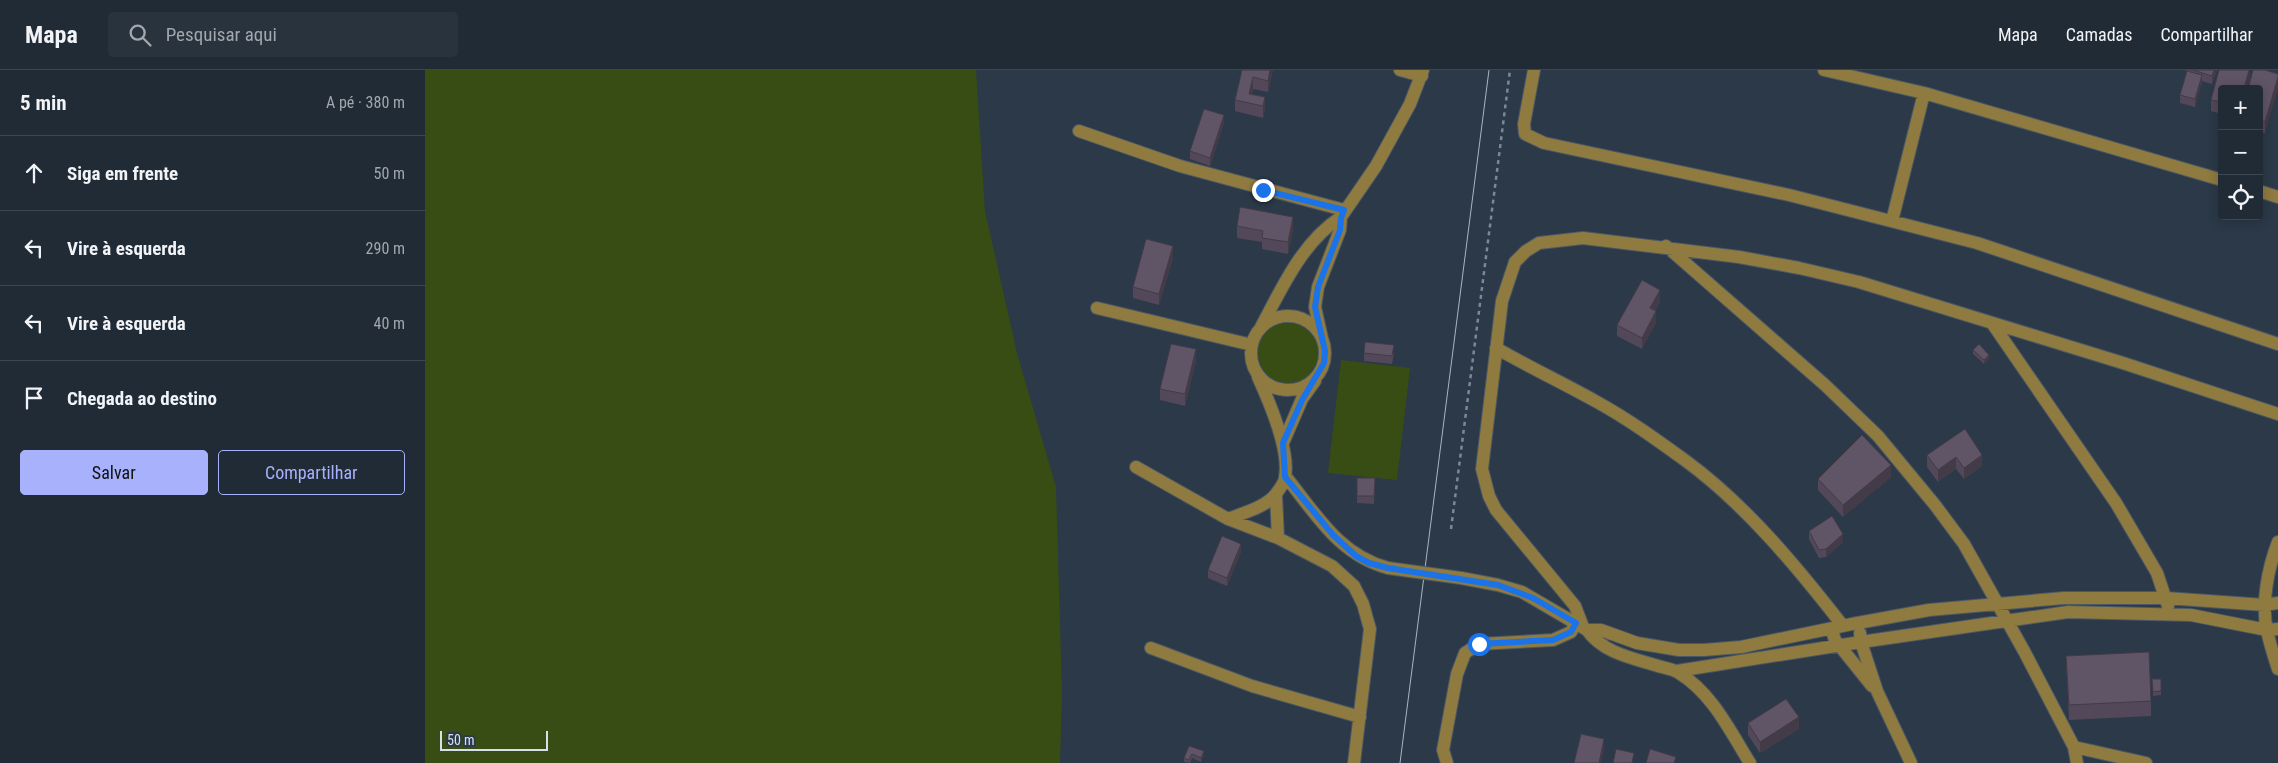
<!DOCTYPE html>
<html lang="pt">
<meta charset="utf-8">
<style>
:root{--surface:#202b36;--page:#28333e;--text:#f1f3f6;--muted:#a2a7ad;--line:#3d4751;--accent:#a7b1fc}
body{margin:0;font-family:"Roboto Condensed",sans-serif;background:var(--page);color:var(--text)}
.controls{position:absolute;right:15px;top:15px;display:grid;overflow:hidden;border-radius:5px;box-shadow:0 2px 12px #0003}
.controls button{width:45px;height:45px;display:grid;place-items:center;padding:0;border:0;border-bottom:1px solid var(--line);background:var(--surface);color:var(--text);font:25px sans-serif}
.scale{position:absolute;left:15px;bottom:12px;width:108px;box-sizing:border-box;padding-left:5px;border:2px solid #d7e0ea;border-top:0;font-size:14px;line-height:18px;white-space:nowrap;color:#d7e0ea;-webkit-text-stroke:4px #2b3948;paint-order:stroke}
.stop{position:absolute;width:15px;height:15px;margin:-11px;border:4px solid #1a73e8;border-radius:50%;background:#fff}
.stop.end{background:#1a73e8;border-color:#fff;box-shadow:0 1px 5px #0008}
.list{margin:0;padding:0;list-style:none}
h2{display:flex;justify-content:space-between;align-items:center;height:65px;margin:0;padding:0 20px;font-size:21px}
h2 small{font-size:16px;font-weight:400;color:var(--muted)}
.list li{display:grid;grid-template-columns:32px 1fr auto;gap:15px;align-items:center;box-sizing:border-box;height:75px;padding:0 20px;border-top:1px solid var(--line)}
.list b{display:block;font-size:19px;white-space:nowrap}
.list em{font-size:16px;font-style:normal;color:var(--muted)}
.actions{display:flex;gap:10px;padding:15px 20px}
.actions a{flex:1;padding:11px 0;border:1px solid var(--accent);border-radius:5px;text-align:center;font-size:18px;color:var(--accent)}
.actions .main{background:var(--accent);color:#111}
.icon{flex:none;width:28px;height:28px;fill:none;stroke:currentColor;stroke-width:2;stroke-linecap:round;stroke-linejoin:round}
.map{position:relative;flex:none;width:1853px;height:693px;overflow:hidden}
header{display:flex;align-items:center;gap:30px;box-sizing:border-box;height:70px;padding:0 25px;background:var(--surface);border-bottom:1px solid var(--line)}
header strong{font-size:24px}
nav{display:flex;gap:28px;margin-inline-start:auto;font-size:18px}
.search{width:350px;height:45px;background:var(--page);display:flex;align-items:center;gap:12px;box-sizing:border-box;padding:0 18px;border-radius:5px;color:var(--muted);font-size:19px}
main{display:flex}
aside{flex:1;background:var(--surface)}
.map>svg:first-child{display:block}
.green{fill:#384d14}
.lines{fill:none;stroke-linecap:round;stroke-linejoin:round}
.minor-casing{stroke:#4a5765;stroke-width:14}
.path{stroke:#7d8895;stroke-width:2.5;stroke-dasharray:4 4;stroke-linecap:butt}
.minor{stroke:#8f7a3f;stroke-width:12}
.tram{stroke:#abb5c1;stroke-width:1}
.minor-bridge-casing{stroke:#4a5765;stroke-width:14;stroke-linecap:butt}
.minor-bridge{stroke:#8f7a3f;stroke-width:12}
.wall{fill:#534859}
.shaded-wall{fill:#433b48}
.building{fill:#605467;stroke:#433b48}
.route{stroke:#1a73e8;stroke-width:6}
</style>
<header>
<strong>Mapa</strong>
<div class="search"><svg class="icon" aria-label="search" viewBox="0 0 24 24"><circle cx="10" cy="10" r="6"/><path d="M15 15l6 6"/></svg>Pesquisar aqui</div>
<nav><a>Mapa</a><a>Camadas</a><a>Compartilhar</a></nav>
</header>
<main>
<aside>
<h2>5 min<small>A pé · 380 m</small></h2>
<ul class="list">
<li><svg class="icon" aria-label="ahead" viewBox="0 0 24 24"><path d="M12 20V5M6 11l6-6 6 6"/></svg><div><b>Siga em frente</b></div><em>50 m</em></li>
<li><svg class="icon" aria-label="left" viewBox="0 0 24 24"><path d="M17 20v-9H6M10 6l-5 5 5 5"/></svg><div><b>Vire à esquerda</b></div><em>290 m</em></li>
<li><svg class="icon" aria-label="left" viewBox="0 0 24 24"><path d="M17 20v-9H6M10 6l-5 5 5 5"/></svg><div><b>Vire à esquerda</b></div><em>40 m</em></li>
<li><svg class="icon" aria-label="arrive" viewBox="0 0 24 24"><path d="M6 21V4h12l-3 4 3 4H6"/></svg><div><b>Chegada ao destino</b></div></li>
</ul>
<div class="actions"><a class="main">Salvar</a><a>Compartilhar</a></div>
</aside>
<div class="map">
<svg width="1853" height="693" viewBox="0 0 1853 693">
<rect width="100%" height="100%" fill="#2b3948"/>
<path class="green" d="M0,0H551L560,141L592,283L631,417L637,623L635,693H0Z
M833 283a30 30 0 1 1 60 0a30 30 0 1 1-60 0Z
M916,290L985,298L972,410L903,403Z"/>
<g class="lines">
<g class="minor-casing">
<path id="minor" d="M975,0L997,6
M1109,0L1099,54L1100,64L1119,73L1364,125L1552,173L1853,274
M1399,0L1499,23L1797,110
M654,61L755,96L919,140
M1834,121L1853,127
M1467,151L1499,23
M1241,176L1400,315L1453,366L1510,435L1539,474L1599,581L1649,677L1652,693
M672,238L827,275
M826 283a37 37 0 1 1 74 0a37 37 0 1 1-74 0Z
M1567,253L1691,433L1732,503L1743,536
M836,257C857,218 877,172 916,147
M897,268L890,237L893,217L915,160L916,147L951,96L985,34L998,0
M1071,278C1104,297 1138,313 1172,332C1203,349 1232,370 1261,391C1321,435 1372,497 1418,556
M858,373L877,329L890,311
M711,397L803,449L853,468L907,496L929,516L938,534L945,559L929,693
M861,407C891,444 914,485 963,498
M851,425L853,468
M803,449C818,443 841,437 851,424C854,420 860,412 860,407C865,380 844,331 833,307
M1853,472C1843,498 1836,533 1842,561C1845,574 1849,587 1853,599
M1036,508L1073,515L1097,522L1162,560C1178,583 1207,588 1233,596C1240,598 1248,599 1254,603C1287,623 1305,661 1325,693
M1158,557L1150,536L1071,440L1064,426L1057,399L1077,231L1090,192L1101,181L1114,173L1158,168L1314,187L1374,198L1434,212L1698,293L1853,344
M1410,558L1408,564L1410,570L1447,616
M1162,560H1176L1212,573L1254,580H1279L1316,577L1427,554L1504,540L1639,528H1741L1840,535L1853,533
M1435,563L1436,572L1452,621L1486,693
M726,578L827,616L935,647
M1252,601L1436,572L1643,542L1766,545L1842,560L1853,559
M1649,677L1721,693
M1022,693L1018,680L1032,604L1040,583L1054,574L1128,570L1146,562L1151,553"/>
</g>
<path class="path" d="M1026,459L1085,0"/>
<use href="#minor" class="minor"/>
<path class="tram" d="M975,693L1064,0"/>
<g class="minor-bridge-casing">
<path id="minor-bridge" d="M963,498L1036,508"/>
</g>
<use href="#minor-bridge" class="minor-bridge"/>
</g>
<path class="wall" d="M817,0H848L843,22L828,19L827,24L840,27V39L838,48L810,41V30Z
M1759,0H1792L1787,14L1777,11L1770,37L1755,33V25L1763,1Z
M1794,0H1825V9L1822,19H1797V44L1786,41V30Z
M1853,4L1840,63L1834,62V19Z
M799,53L785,96L765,89V81Z
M812,156L868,159L863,184L837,179V172L812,168Z
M748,188L734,235L708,228V217Z
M1235,232L1230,241L1231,253L1217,279L1192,266V255Z
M1548,280L1564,289L1559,294L1548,284Z
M939,283H969L967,294L939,291Z
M771,291L760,336L735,330V319Z
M1540,359L1557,396L1539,409L1531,399L1513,412L1502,397V385Z
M1466,407L1418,447L1393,420V409Z
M950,408L949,434L932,433V426Z
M1384,461L1418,472L1401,487L1394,488L1384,469Z
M816,482L802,516L783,508V500Z
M1641,586L1726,631V646L1644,650Z
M1727,609H1736V625L1728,626Z
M1323,653L1374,659L1335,683L1323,665Z
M764,676L779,685L776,692L767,688L765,693L759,692V688Z"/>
<path class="shaded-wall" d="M845,0H848L843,22V11Z
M1789,0H1792L1787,14V6Z
M1824,0H1825V9L1822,19H1819Z
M1777,5V13L1770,37V29Z
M828,7V19L825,33L824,24Z
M1853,7V19L1840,63V52Z
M840,27V39L838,48V36Z
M799,45V53L785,96V88Z
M868,147V159L863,184V172Z
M748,176V188L734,235V224Z
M1235,220V232L1225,250V238Z
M1231,241V253L1217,279V268Z
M771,279V291L760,336V324Z
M1564,285V289L1559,294V290Z
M1557,385V396L1539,409V398Z
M1531,387V399L1513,412V400Z
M1466,395V407L1418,447V435Z
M1418,464V472L1401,487V479Z
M816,474V482L802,516V508Z
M1374,647V659L1335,683V672Z
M1179,669V681L1176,693H1174Z
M779,681V685L776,692V688Z"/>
<path class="building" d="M817,0H845L843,11L828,7L824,24L840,27L838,36L810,30Z
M1768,0H1789L1787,6Z
M1794,0H1824L1819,19H1797V32L1786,30Z
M1828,0H1840L1853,4V7L1840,52L1834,50V19H1823Z
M1762,1L1777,5L1770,29L1755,25Z
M779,39L799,45L785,88L765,81Z
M815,137L868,147L863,172L837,168L838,161L812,156Z
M721,169L748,176L734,224L708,217Z
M1217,210L1235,220L1225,238L1231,241L1217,268L1192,255Z
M940,272L969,275L967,286L939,283Z
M746,274L771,279L760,324L735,319Z
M1554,274L1564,285L1559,290L1548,280Z
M1540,359L1557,385L1539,398L1531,387L1513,400L1502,385Z
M1437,365L1466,395L1418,435L1393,409Z
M932,408H950L949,426H932Z
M1407,446L1418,464L1401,479L1394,480L1384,461Z
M797,466L816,474L802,508L783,500Z
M1724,582L1726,631L1644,635L1641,586Z
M1727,609H1736V621L1728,622Z
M1361,629L1374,647L1335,672L1323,653Z
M1156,664L1179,669L1174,693H1149Z
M764,676L779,681L776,688L767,684L764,690L759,688Z
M1191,679L1209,683L1207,693H1188Z
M1225,679L1251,687L1249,693H1221Z"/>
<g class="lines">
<path class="route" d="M838,120L919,140L916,148L915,160L893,217L890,237L900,281L899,293L877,330L858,373L860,407L908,465L931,486L944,493L963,498L1073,515L1108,528L1151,553L1146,562L1128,570L1054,574"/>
</g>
</svg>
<div class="controls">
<button>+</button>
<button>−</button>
<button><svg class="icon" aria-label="locate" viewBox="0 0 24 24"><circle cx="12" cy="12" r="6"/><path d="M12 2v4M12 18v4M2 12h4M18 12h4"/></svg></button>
</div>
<div class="scale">50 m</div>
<div class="stop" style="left:1054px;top:574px"></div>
<div class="stop end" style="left:838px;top:120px"></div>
</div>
</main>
